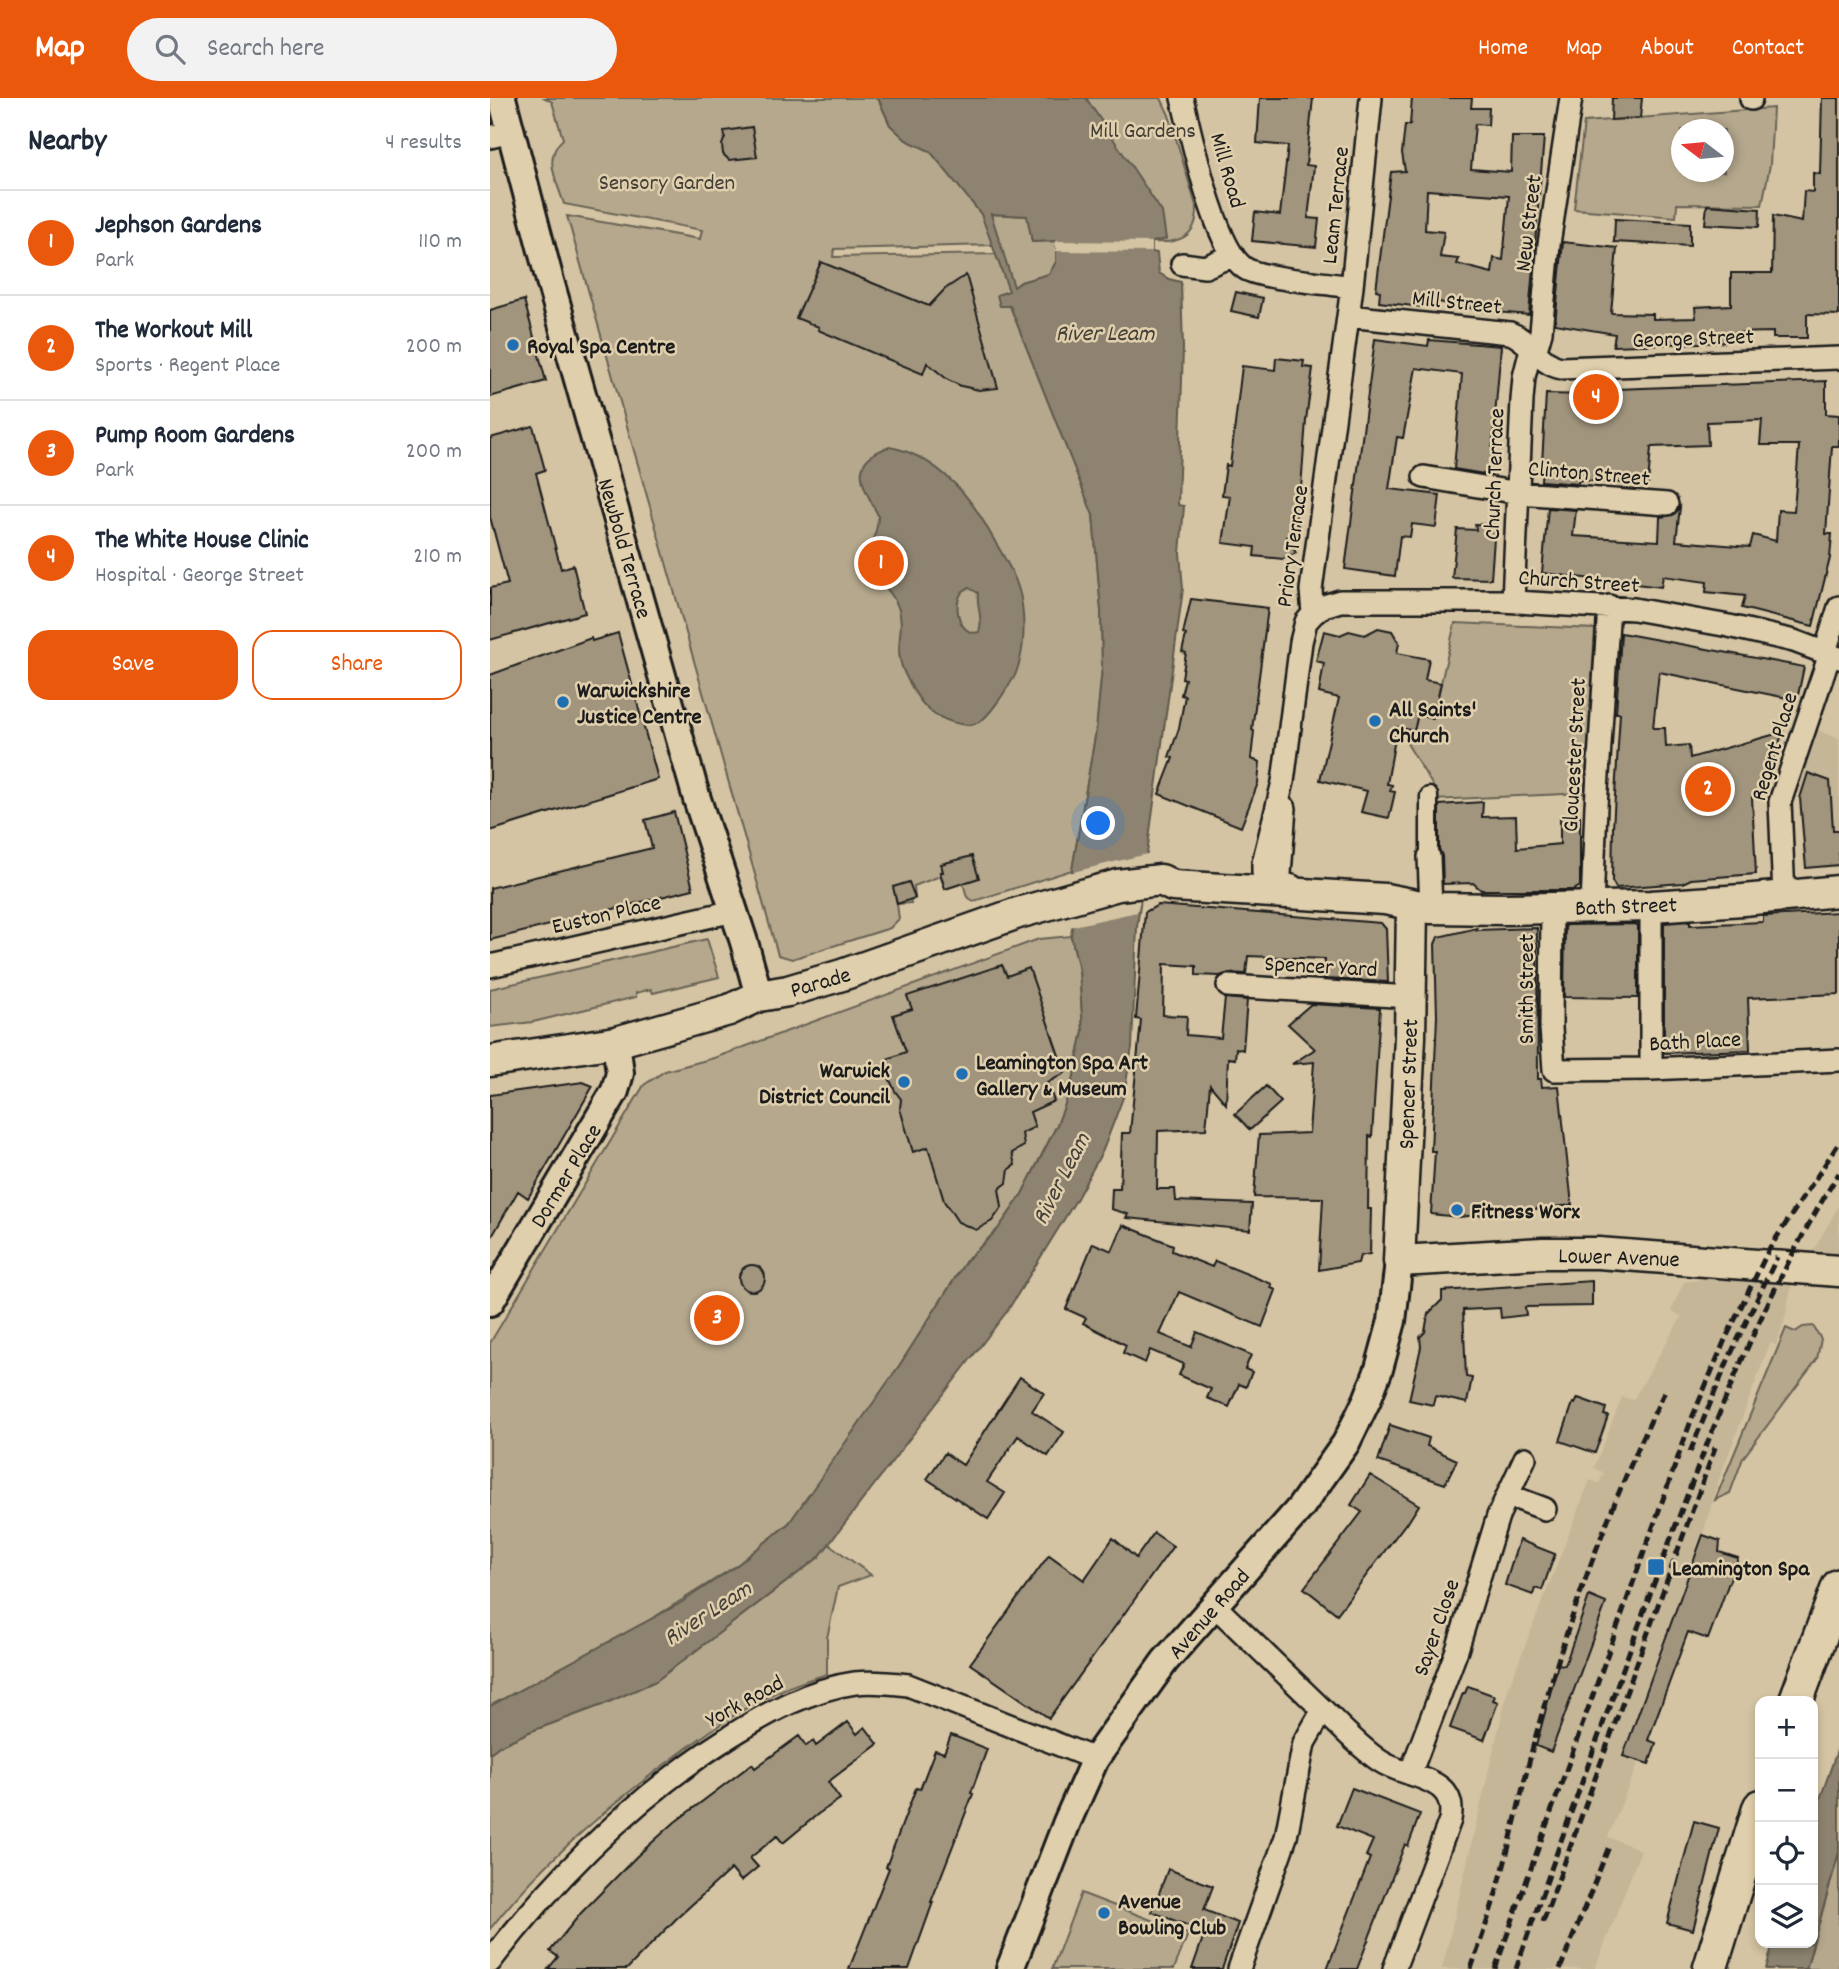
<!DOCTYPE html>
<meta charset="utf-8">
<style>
:root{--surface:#fff;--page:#f2f2f3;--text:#1f2937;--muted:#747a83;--line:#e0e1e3;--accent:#ea580c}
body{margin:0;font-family:Dekko,sans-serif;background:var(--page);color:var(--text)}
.controls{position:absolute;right:21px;bottom:21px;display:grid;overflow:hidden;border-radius:14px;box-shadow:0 4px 10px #0003}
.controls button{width:63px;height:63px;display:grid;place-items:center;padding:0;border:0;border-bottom:2px solid var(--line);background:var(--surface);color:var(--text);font:35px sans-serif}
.compass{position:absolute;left:1181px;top:21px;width:63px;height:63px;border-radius:50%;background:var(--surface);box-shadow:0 4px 10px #0003;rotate:286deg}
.you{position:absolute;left:609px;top:726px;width:24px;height:24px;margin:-18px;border:5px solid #fff;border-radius:50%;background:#1a73e8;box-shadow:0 0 0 10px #1a73e833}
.badge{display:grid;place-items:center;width:46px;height:46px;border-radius:50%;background:var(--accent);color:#fff;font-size:23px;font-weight:700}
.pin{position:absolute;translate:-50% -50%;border:4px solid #fff;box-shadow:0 2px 7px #0006}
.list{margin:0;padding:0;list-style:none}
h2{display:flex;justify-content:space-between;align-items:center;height:91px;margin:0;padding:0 28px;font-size:30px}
h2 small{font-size:23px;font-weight:400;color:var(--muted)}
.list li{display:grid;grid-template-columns:46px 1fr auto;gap:21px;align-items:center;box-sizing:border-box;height:105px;padding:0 28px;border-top:2px solid var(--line)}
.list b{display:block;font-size:26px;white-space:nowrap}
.list p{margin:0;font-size:23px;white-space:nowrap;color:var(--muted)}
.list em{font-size:23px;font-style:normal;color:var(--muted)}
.actions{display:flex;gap:14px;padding:21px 28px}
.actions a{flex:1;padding:16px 0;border:2px solid var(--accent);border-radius:21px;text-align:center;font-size:24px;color:var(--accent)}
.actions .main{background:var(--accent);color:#fff}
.icon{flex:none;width:38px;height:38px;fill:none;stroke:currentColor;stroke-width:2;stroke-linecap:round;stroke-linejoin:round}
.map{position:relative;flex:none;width:1349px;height:1871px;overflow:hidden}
header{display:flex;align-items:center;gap:42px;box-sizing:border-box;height:98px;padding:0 35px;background:var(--accent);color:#fff}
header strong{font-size:33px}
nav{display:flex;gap:38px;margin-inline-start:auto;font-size:24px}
.search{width:490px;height:63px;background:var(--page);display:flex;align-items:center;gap:18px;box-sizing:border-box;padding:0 24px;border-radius:38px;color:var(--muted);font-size:26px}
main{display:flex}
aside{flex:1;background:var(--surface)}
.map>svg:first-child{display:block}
.built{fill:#c5b698}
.green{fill:#b5a88d;stroke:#686254;stroke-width:2;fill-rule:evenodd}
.water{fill:#8d8370;stroke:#605a4e;stroke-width:2;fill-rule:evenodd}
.pier{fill:#d4c4a3}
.building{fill:#a1957e;stroke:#1c1c1c;stroke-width:2;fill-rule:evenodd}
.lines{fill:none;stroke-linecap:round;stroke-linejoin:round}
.pedestrian-casing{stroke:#1c1c1c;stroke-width:21}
.minor-casing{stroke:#1c1c1c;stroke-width:26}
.tertiary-casing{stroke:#1c1c1c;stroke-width:32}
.secondary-casing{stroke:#1c1c1c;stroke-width:35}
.primary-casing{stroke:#1c1c1c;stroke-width:38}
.pedestrian{stroke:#e0cfac;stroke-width:16}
.minor{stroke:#e0cfac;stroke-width:21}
.tertiary{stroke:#e0cfac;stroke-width:26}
.secondary{stroke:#e0cfac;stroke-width:30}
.primary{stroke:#e0cfac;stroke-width:33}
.rail{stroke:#1c1c1c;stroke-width:5;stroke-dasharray:10 5;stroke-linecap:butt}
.poi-dot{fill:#1f6fb2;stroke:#e0cfac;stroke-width:2.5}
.labels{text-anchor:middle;stroke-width:5;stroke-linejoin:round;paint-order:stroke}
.park-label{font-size:23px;fill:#423f38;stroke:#e0cfac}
.street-label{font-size:23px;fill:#1c1c1c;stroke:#e0cfac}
.poi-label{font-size:23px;font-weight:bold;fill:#1c1c1c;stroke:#e0cfac;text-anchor:start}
.water-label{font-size:24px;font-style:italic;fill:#444039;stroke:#e0cfac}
</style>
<header>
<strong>Map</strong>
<div class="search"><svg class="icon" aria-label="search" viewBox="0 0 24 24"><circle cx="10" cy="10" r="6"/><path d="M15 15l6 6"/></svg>Search here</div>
<nav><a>Home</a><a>Map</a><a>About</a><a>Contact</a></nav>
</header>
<main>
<aside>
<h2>Nearby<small>4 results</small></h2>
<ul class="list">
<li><span class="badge">1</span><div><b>Jephson Gardens</b><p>Park</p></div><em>110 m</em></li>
<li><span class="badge">2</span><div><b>The Workout Mill</b><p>Sports · Regent Place</p></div><em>200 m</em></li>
<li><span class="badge">3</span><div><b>Pump Room Gardens</b><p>Park</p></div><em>200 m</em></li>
<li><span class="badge">4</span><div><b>The White House Clinic</b><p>Hospital · George Street</p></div><em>210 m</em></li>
</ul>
<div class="actions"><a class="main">Save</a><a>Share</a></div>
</aside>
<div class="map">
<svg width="1349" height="1871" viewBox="0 0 1349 1871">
<rect width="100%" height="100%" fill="#d4c4a3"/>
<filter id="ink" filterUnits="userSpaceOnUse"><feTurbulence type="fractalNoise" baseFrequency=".0143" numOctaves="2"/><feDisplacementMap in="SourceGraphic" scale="14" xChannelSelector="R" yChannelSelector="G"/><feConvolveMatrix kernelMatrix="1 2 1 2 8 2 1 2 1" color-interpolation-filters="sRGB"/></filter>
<g filter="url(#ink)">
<path class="built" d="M1328,632L1349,641V767L1325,770L1313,762L1310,686Z
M1349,1107V1160L1321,1158L1325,1150Z
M1235,1178L1302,1185L1295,1220L1286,1247L1280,1245L1226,1390L1213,1437L1134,1657L1149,1663L1118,1739L1151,1752L1105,1871H952L1018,1591L1100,1382L1109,1385L1114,1375L1104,1370L1132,1299L1143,1302L1192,1218L1181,1213L1194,1184Z"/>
<path class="green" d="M55,0H388L400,27L416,42L440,53L464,81L491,116L503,147L344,151L343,159L506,156L520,194V208L603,417L611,513L612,570L606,633L582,772L484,803L477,799L473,785L455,791L450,778L424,788L425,801L420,802L421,805L407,806L409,821L400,830L302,861L288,857L77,118L210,141L212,132L74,106C67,83 52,60 73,41L62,4Z
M596,0H671L679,17L707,111C707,140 687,146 662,144Z
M1283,10L1280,67L1272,107L1187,106L1186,119L1084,111L1094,24ZM1192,32H1234V74H1192Z
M500,116L538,118L542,144L566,143V164L559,176L531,184L524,190Z
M965,525L1105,531L1095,695L943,702L946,693L907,629L927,616L943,619Z
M581,838L589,871L593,933L582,988L567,1027L531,1098L508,1131L476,1163L409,1268L322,1395L299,1425L246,1468L155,1525L0,1608V1245L154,987L175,973L224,960L549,841Z
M217,841L229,879L163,895L161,891L146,895V899L43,924L0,929V891Z
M1323,1228L1331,1241L1327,1261L1253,1360L1240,1395L1225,1402L1296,1230L1305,1234L1313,1229Z
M339,1446L381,1477L348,1489L337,1540V1576C266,1596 223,1630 166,1673C105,1720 48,1770 0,1831V1655L9,1648L39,1634L112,1607L166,1583L329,1459Z
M1349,1754V1871H1316Z
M591,1795L698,1836L684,1871H562Z"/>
<path class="water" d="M388,0H596L672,114L676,141L662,144V154L667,155L669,175L679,181L691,184L693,250L688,407L694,408L690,455L693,491L647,829L642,949L634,997L613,1052L586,1102L518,1212L329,1459L166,1583L112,1607L39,1634L9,1648L0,1655V1608L189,1506L246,1468L299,1425L409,1268L476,1163L508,1131L531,1098L567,1027L582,988L593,933L589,871L581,838L583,821L582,772L606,633L612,570L611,513L603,417L520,208H510L507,197L519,193L491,116L440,53L416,42L400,27ZM501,116L537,118L542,144L566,143V164L559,176L531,184L524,189Z
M399,349C441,356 475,391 495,426C509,452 529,478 532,507C535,530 534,554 526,575C523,583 516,590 512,598C506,606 500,616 492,622C476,634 446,620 434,607C427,600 422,589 417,580C400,549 417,534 408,509C401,490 381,479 381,458C380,444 389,431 388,417C373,388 356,363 399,349ZM479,490L488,495C486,509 494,521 489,534C467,541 459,495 479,490Z
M1349,1647V1754L1316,1871H1276L1283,1845H1323V1721Z"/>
<path class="pier" d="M566,143L662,144V154L566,153Z
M661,755L647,814L579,829V775Z"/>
<path class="building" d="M770,0H823L816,67L824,68L818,120L829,121L826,149L762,143L765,114L790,117L798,48L767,45Z
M922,0H982L981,10H999L998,27L985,26L981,71L1021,74L1022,39H1054L1039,217L995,213L933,201L932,209L889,204L890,193L886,192L901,74L915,73L912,55L915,27H920ZM937,92L1019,98L1013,162L1004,160L1002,175L967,166L969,161L950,159L954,134L935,132Z
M1122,0H1152L1150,20L1121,22Z
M1332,0H1349V217L1317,216V240H1283V234L1238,235V244L1123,248L1125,236L1065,226L1073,144L1127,150L1121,215L1163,216V221L1206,220L1205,209L1241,207V175H1282L1283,118L1312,124L1314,93L1323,94V75L1330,76Z
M262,29L267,59L239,62L233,56L232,47L235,39L234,33Z
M1217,107L1270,111L1269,129L1215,126Z
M1125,121L1200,125V148L1124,144Z
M331,164L439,208L455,191L476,177L508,290L489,292L471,288L458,282L437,265L433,276L328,232L329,229L306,220Z
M746,194L773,200L769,219L741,213Z
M34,202L56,283L0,299V212Z
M885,241L938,248L939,242L1011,248L1000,377L964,371L972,276L926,270L913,340L907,339L899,391L950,397L946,429L922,426L920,439L910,438L905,478L855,471Z
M786,260L814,263L813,269L823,270L816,322L811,390L805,423L809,429L797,439L806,455L793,461L764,458L765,449L733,445L740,398L732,397L736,367L740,368L752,268L785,272Z
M1336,283V316L1349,317V348H1342L1336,436H1342L1340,460L1323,528L1252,510L1255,498L1216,494L1217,484L1173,478L1171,489L1052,475L1058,410L1086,412L1083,438L1169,443L1170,419L1183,417L1190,409L1186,443L1260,449L1263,437L1286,443L1288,412L1304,413L1309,347H1270L1272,322L1217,324L1218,347L1161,349L1158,387L1089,382L1088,386L1051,383L1056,296L1100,297V292Z
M43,328L55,372L46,375L71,471L83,467L95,515L0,542V490L18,486L0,419V340Z
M985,426L1005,427L1001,481L962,480L967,431L986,432Z
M701,501L778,510L762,632L764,633L761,661L770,664L768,685L751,729L669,696L683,660L679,659L689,630L695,598L691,597L695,581L692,580L696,555L692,554L696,537L693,536Z
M888,530L902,533L909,545L907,555L939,561L935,582L951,585L943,620L928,616L924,633L907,629L897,686L902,687L900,693L905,694L899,720L871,714L877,693L830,682L849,600L829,595L834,565L826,563L834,533L850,537L859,533L875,537Z
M128,535L168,681L0,733V577L101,540L102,543Z
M1131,535L1314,569L1307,602L1169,574L1163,630H1175L1176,649L1199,647L1200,660L1293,634L1270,699H1262L1266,776L1201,781L1193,785L1126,790L1122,783L1123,730L1130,615H1126Z
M1318,675L1340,683L1343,732H1349V767L1316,770L1310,700Z
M993,704L992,719L1026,718L1027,750L1070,746V720L1090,718V788L1084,792H991L983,785L953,786L952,758L949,751V707Z
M184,714L203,791L0,842V790L162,750L155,722Z
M482,758L489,780L455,791L450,774H453L451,766Z
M419,784L425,800L407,806L403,789Z
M668,807L891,825L896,831L898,884L835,881V861L758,858L756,876L739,875L730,878L706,877V868L674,866L673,917L697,918L696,937L731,940L735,900L757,902L753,952L746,950L745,961L738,960L736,1006L720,987L716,1031L668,1033L667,1091H685L686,1103L762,1106L760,1132L636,1120L638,1116L621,1111L622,1091H630L632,1035H640L651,922L646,921L655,814Z
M1349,814V896L1258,900L1260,952L1174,955V825L1200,823V827L1273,824V818Z
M1146,826L1148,828V900L1074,899L1075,829L1077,827Z
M987,830V832L1047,830L1048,981H1051L1052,989L1069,988L1082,1107L969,1119L941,1116L945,1053H941L947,918L945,846L948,839Z
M512,867L517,878L539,870L575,975L557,985L564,1003L540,1014L545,1029L532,1035L534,1048L522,1055L525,1067L519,1071L517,1085L509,1091L512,1109L502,1123L486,1132L468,1124L454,1103L438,1049L423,1054L410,1011L411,1001L405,993L393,967L397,961L416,954L403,917L422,911L417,898Z
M821,906L890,910L882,1039L879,1038L878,1111H881L880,1156L870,1158L868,1165L829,1172L833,1100L764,1099L769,1037L819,1035L824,964L802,966L825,951L798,926Z
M93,984L103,988L38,1100L28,1093L0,1142V997Z
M776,988L791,1004L760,1032L745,1016Z
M633,1127L683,1147L682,1153L722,1169L725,1163L782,1186L781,1190L786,1192L772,1229L689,1194L670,1236L701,1249L707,1234L761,1257L755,1271L762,1274L759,1281L756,1289L749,1286L739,1309L717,1300L721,1291L689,1277L694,1266L660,1252L655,1265L633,1255L636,1247L593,1225L596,1220L576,1211L603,1145L622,1153Z
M249 1180a13 13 0 1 1 26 0a13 13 0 1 1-26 0Z
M1102,1183V1208L1035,1209L1036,1217L1011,1220L1010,1210L973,1212L976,1279L982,1280L977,1305L945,1298L943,1307L919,1302L931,1249L930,1239L935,1234L938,1216L952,1202V1193Z
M530,1279L554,1295L542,1313L574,1334L558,1358L528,1338L497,1384L515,1395L498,1421L437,1381L455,1355L473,1367Z
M1088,1300L1116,1310L1114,1317L1118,1318L1105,1355L1070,1343L1083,1305L1085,1306Z
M900,1327L939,1340L937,1348L967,1362L955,1386L888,1363Z
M880,1377L929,1407L917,1426L916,1425L847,1516L814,1490L872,1414L861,1407Z
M664,1435L683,1448L559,1620L480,1566L559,1457L594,1482L623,1440L646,1460Z
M1213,1437L1230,1443L1229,1454L1248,1460L1218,1541L1198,1534L1158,1642L1166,1645L1159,1666L1133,1658Z
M1029,1442L1065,1456L1052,1492L1045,1490L1043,1497L1015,1487Z
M1099,1498L1116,1505L1061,1654L1046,1648L1068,1566L1075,1567Z
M978,1588L1005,1598L1003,1602L1008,1604L994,1642L960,1630L973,1595H975Z
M358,1624L367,1636L375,1629L388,1646L338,1684L350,1701L328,1716L293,1745L287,1738L260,1760L268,1769L251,1783L241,1771L186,1821L137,1871H58L68,1859L60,1853L91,1815L147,1758L185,1724L262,1666L265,1670L309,1638L316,1648L323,1643L326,1648Z
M461,1637L497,1651L481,1695L483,1696L441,1804H443L419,1871H359L399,1770L396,1769L426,1690L430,1691L445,1652L454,1655Z
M862,1690L930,1716L918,1748L915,1746L867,1871H837L880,1760L876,1758L883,1742L847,1728Z
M1204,1723L1229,1730L1203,1832L1177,1825Z
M678,1771L723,1788L714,1812L748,1825L732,1871H702L715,1834L662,1814Z"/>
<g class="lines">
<g class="pedestrian-casing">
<path id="pedestrian" d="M939,698V759"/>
</g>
<g class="minor-casing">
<path id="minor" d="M692,0C701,36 725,153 756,171C773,181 839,185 862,189
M1261,1V0
M0,39L21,34
M692,166L715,169L743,157
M858,218L1020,235C1040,242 1049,266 1071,270L1349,260
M1045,255L1051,234L1059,146L1081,0
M934,379L1029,395L1177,406
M1023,503L1032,302L1034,279L1041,251
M823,516L821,492L862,189L881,0
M1335,554L1349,509
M939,759L941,810
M802,788C790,784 782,785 773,775V765L793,684L811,544L816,524L823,516L834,508L850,503H1011L1144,511L1239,528L1304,543L1349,560
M776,791L790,776L795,710
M1294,799L1290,704L1340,556
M1161,808V971
M1062,809L1061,930L1064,972L1161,971L1349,962
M1102,809L1106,708L1119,508
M0,868L244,813
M738,888L921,899
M1018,1397L1055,1411
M724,1507L833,1612L814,1645L796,1739L749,1871
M833,1612C851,1629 869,1649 890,1663C916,1681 969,1677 960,1722L904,1871
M920,1676L967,1552L1008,1418L1035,1360
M0,1864C67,1777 146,1698 239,1639C277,1615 320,1591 365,1585C383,1583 401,1585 418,1587L605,1661"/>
</g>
<g class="tertiary-casing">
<path id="tertiary" d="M12,0L60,183L207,701L254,844L269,898
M0,1204L125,993L130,975L126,944
M520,1871L577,1724L605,1661L675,1563L810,1410L856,1345L877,1302L889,1271L902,1223L909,1163"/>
</g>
<g class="secondary-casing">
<path id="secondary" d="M922,808L920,939L909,1163L1053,1155H1108L1349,1173
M0,963L126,944L239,912L269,898L298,893L352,877L528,815L628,787L671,782L683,788L895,801L941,810L1015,811L1161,808L1253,802L1349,793"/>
</g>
<g class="primary-casing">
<path id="primary" d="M1306,1603L1349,1488
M1220,1871L1270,1709"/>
</g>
<use href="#pedestrian" class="pedestrian"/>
<use href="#minor" class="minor"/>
<use href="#tertiary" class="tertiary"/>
<use href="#secondary" class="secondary"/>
<use href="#primary" class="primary"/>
<path class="rail" d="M1200,1354L1239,1260L1287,1159
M1053,1824L1226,1347
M981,1871C992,1839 1003,1807 1012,1775C1026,1723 1036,1671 1051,1619C1083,1507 1124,1396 1176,1291
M1005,1871L1202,1320L1234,1244L1279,1151L1349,1045
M1026,1871C1070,1744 1116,1617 1162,1491C1215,1348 1268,1205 1349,1075
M1070,1871L1120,1746"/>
</g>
</g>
<g class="poi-dot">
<circle cx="23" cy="247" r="7"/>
<circle cx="73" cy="604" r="7"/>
<circle cx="885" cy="623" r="7"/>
<circle cx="472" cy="976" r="7"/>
<circle cx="414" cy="984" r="7"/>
<circle cx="967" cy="1112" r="7"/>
<rect x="1157" y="1460" width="18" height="18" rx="3.5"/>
<circle cx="614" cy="1815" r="7"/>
</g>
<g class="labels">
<g class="park-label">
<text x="653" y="39">Mill Gardens</text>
<text x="177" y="91">Sensory Garden</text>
</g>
<g class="street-label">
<text transform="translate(739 72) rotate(74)" y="8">Mill Road</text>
<text transform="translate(844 107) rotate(-84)" y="8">Leam Terrace</text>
<text transform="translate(1037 125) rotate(-83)" y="8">New Street</text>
<text transform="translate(967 203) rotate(6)" y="8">Mill Street</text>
<text transform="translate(1203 239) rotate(-2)" y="8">George Street</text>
<text transform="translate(1099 374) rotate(5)" y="8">Clinton Street</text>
<text transform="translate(1003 376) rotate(-88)" y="8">Church Terrace</text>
<text transform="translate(801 448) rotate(-82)" y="8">Priory Terrace</text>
<text transform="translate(136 450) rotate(74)" y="8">Newbold Terrace</text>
<text transform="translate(1089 482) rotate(4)" y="8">Church Street</text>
<text transform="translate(1283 648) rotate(-73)" y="8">Regent Place</text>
<text transform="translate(1083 657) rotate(-87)" y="8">Gloucester Street</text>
<text transform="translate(1136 807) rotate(-2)" y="8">Bath Street</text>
<text transform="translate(116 815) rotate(-13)" y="8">Euston Place</text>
<text transform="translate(831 867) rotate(3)" y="8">Spencer Yard</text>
<text transform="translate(330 883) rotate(-16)" y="8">Parade</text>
<text transform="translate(1035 891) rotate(-90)" y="8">Smith Street</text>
<text transform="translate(1205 942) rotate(-3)" y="8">Bath Place</text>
<text transform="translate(917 986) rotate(-88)" y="8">Spencer Street</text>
<text transform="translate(75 1077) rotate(-59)" y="8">Dormer Place</text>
<text transform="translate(1129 1158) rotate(2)" y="8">Lower Avenue</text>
<text transform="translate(718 1515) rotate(-49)" y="8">Avenue Road</text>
<text transform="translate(945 1529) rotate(-71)" y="8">Sayer Close</text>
<text transform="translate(254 1602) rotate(-29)" y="8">York Road</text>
</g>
<g class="poi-label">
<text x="37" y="255">Royal Spa Centre</text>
<text x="87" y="599">Warwickshire<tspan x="87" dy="26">Justice Centre</tspan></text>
<text x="899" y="618">All Saints'<tspan x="899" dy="26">Church</tspan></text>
<text x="486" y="971">Leamington Spa Art<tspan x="486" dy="26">Gallery &amp; Museum</tspan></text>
<text x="400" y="979" text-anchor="end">Warwick<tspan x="400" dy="26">District Council</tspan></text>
<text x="981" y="1120">Fitness Worx</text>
<text x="1182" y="1477">Leamington Spa</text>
<text x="628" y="1810">Avenue<tspan x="628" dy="26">Bowling Club</tspan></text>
</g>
<g class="water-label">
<text x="615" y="242">River Leam</text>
<text transform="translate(570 1080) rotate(-63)" y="8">River Leam</text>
<text transform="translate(217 1514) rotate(-33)" y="8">River Leam</text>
</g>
</g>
</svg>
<div class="controls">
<button>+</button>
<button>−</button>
<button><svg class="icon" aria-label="locate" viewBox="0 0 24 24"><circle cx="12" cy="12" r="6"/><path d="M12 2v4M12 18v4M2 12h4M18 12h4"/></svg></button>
<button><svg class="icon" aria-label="layers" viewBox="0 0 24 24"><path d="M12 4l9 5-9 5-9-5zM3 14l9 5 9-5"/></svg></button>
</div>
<svg class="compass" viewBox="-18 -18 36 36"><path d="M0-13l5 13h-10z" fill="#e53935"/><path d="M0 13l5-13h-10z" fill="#747a83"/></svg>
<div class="you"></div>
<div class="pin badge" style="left:391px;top:465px">1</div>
<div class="pin badge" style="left:1218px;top:691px">2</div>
<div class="pin badge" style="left:227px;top:1220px">3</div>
<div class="pin badge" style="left:1106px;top:299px">4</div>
</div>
</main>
